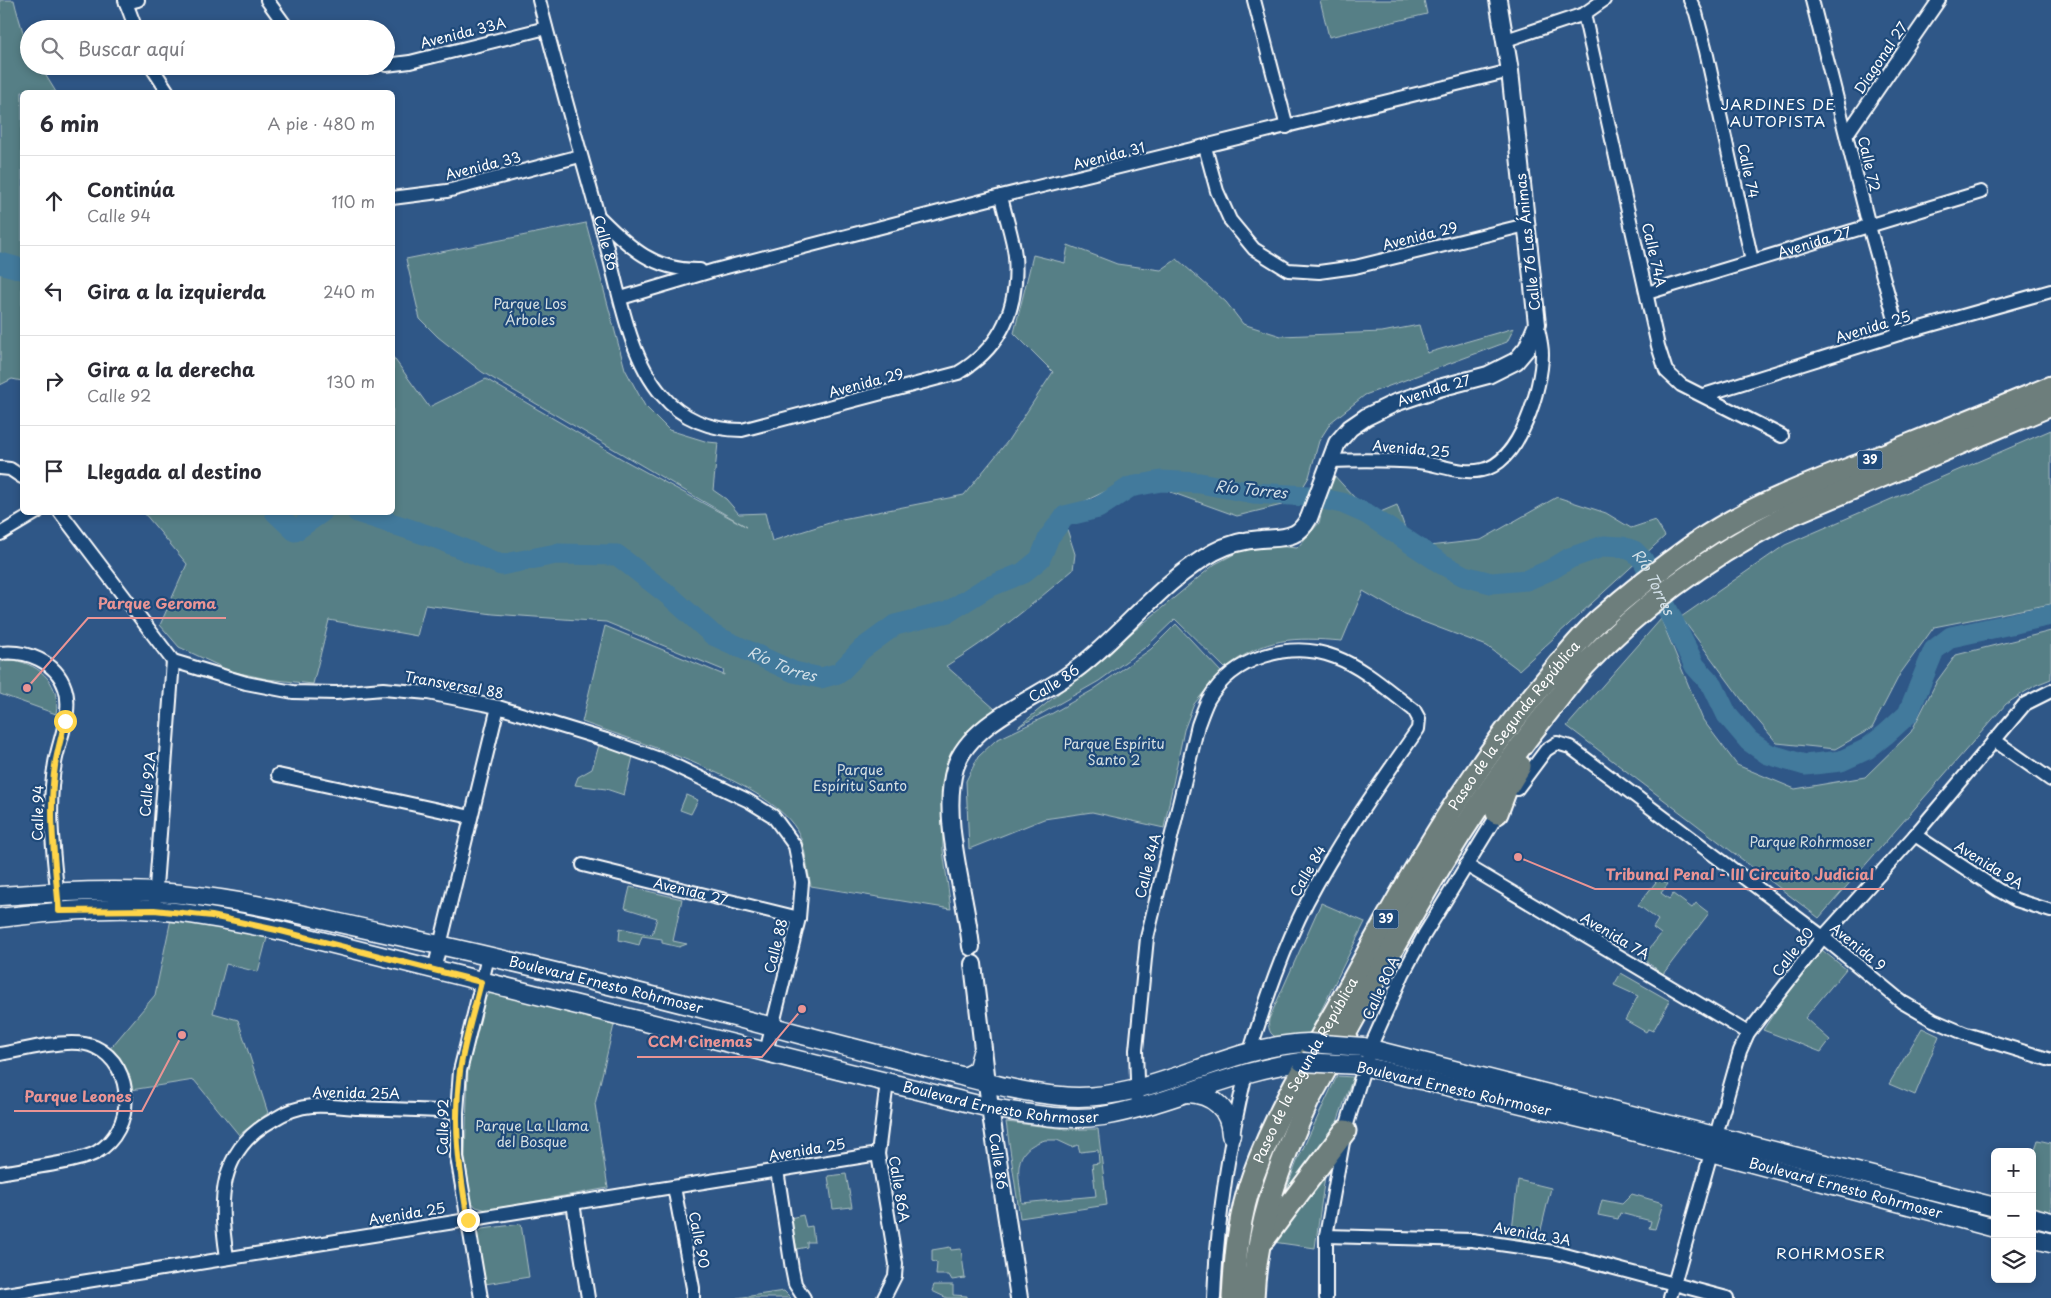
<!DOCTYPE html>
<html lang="es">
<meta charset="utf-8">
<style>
:root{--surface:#fff;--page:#f7f7f7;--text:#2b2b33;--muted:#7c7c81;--line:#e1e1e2}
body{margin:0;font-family:"Playpen Sans",sans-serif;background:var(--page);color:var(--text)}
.controls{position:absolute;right:15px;bottom:15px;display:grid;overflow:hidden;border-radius:8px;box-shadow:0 2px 8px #0003}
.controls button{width:45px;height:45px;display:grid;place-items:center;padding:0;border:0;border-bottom:1px solid var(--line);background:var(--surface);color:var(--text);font:25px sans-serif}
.stop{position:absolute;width:15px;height:15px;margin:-11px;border:4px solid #ffd54a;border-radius:50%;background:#fff}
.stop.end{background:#ffd54a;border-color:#fff;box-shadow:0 1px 5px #0008}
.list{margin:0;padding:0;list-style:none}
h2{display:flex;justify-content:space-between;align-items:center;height:65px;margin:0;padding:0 20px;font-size:21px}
h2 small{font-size:16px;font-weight:400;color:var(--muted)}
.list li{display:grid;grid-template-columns:32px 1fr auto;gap:15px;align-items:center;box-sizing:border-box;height:90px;padding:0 20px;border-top:1px solid var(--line)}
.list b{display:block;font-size:19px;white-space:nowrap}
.list p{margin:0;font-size:16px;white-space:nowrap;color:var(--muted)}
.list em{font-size:16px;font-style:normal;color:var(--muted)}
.icon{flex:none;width:28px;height:28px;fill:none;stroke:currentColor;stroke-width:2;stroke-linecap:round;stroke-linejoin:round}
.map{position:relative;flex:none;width:2051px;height:1298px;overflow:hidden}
.search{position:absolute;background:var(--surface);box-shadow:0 2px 8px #0003;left:20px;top:20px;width:375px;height:55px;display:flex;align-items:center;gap:12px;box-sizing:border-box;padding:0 18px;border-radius:28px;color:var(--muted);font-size:19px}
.panel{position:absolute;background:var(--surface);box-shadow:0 2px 8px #0003;left:20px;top:90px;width:375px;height:425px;border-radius:8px}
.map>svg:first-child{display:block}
.green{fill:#577f86;stroke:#abbfc2;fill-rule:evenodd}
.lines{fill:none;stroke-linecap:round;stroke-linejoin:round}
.river{stroke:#427a9c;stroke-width:21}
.minor-casing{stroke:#fff;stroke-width:16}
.tertiary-casing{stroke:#fff;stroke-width:20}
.secondary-casing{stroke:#fff;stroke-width:21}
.trunk-casing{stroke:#fff;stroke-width:25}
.minor{stroke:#1f4a7a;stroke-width:12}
.tertiary{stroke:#1f4a7a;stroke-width:16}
.secondary{stroke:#1f4a7a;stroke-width:18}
.trunk{stroke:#6d7e7c;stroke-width:21}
.secondary-bridge-casing{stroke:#fff;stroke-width:21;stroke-linecap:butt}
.secondary-bridge{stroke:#1f4a7a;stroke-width:18}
.route{stroke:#ffd54a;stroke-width:6}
.labels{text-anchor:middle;stroke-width:4.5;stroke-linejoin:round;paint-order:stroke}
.shield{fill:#1f4a7a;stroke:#bcc9d7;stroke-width:1}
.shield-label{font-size:12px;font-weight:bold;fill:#fff}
.street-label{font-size:14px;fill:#fff;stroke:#1f4a7a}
.park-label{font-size:14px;fill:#d5dfe1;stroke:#1f4a7a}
.neighbourhood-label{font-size:15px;letter-spacing:1px;fill:#fff;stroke:#1f4a7a}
.water-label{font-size:15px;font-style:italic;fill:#d0dee6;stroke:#1f4a7a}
.leader{fill:none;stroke:#ea9494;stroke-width:2}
.callout-dot{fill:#ea9494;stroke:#1f4a7a;stroke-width:2}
.callout-label{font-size:15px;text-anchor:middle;font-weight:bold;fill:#ea9494;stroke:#1f4a7a;stroke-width:4.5;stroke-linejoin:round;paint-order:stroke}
</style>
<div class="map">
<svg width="2051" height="1298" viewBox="0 0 2051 1298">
<rect width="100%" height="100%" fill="#2f5787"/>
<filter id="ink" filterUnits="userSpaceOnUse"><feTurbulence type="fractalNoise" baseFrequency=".02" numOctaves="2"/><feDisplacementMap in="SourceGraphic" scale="10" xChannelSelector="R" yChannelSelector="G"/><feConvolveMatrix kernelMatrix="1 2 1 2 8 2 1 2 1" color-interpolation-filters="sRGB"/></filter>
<g filter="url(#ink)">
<path class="green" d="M0,0H14C19,22 29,45 29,66H40L56,92H22V381L12,379L0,385Z
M1320,0H1424L1427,14L1329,37Z
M586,223L625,369L645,406L669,430L708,442L718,443L713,490L726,499L739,514L765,513L772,541L842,519L964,495L1007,442L1053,372L1014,333L1033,255L1065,263L1068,245L1117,264L1161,270L1177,259L1226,302L1243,324L1281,336L1382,332L1419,325L1427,353L1514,328L1507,342L1365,395L1331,422L1319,441L1309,477L1294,502L1237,516L1165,490L1127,481L1079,504L1066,526L1075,554L1073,570C1033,604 992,638 946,666L995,709L964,737L953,760L942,797L943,850L951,909L811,886C807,870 806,849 799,834C775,783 635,741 582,722L605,626L724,675L723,670L606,622L493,614L425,605L417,636L329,620L313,684L267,679L230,671L179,647L160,625L187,564L144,513L392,512L393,357L429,407L486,379L622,459L747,527L482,372L438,337L420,319L406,259Z
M2051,430V604L1934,627L1900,674L1872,728L1835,749L1777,743L1750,711L1681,617L1785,545Z
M1331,472L1354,497L1378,513L1397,505L1406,531L1429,546L1481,540L1557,497L1606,513L1631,528L1655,520L1665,536L1519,670L1487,646L1405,615L1363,591L1342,641C1292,637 1267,637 1225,668L1175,619L1147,646L1099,681L1018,727L1215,564L1254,544L1297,548L1319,523Z
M1661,619L1703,720L1737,765L1795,789L1865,777L1911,732L1937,681L1956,655L2051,631V679L2036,685L2006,704L1819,918L1567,726Z
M1176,624L1221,672L1194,704L1184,730L1164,828L1092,812L1044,819L969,849L966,781L978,757L996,740L1051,714L1093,690L1151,649Z
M13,660C42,665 61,685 56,714L0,694V662Z
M600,742L634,752L624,795L606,789L575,785L578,777L592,769Z
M686,795L698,800L691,814L680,810Z
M1659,878L1668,884L1661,893L1669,899L1673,894L1692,908L1696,903L1709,913L1663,974L1642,958L1661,934L1653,928L1658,920L1638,905Z
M630,887L682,899L673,941L687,944L679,947L662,943V939L642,936L639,945L619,940L620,928L652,935L657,918L625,908Z
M1321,903L1365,922L1308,1037C1290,1038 1265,1045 1269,1019Z
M171,919L268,934L258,972L226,964L213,1013L238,1020L268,1113L239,1135L194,1080L131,1090L123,1067L108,1051L155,995Z
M1822,950L1846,969L1805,1018L1830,1040L1821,1052L1763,1030L1787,993Z
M1621,973L1670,1001L1653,1031L1648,1029L1646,1032L1625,1020L1638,996L1614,985Z
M493,991L615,1021L595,1104L608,1188L487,1210L476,1207L470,1200L465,1156L468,1069L485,998Z
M1922,1028L1939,1036L1915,1095L1889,1084Z
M1337,1076L1353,1077L1328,1148L1276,1216L1298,1159Z
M1006,1122L1066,1129H1098L1107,1205L1020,1218ZM1045,1140H1057L1072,1147L1078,1145L1080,1152L1098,1150L1099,1163L1092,1164L1096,1196L1022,1203C1019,1175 1010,1150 1045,1140Z
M2038,1140L2051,1143V1213L2032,1208V1159Z
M1326,1169L1315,1248L1273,1242Z
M846,1174L852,1207L833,1209L828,1176Z
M1518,1180L1551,1188L1538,1242L1511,1237Z
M1632,1194L1663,1203L1655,1229L1649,1228L1651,1221L1620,1213L1618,1219L1598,1215L1602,1200L1622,1204Z
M803,1215L806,1227L812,1226L814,1242H807V1247L797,1249L790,1218Z
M521,1224L529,1277L485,1284L477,1234L482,1229Z
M950,1247L951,1250L961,1249L965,1278L952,1280L949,1275H936L937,1263L932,1261V1250Z
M934,1285H953V1295L967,1296V1298H947L932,1291Z
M784,1291L791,1298H737Z"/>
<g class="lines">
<g class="river">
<path d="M0,263L22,269"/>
<path d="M275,512L295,531L322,512"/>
<path id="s1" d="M357,512L439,539L501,565L556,554L617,555L671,597L713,635L794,672L821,678L839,673L862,649L895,625L948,612L986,588L1023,573L1040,559L1049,537L1065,516L1098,508L1130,487L1161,481L1200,483L1253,493L1308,496L1342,503L1367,514L1442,564L1464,576L1491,583L1527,580L1552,569L1570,558L1604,546L1622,547L1634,551L1643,560L1695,666L1713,686L1727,715L1749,741L1768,754L1805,765L1841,761L1867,749L1886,734L1908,714L1934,650L1951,637L2051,615"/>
</g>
<g class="minor-casing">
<g id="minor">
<path d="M125,0L136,29"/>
<path d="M267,0L288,29"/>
<path id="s2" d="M539,0C560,83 584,165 607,248C620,295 629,357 662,395C682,419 711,430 742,430L958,373C1002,347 1019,307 1015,256C1013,237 1005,216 1001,196"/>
<path d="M1254,0L1287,127"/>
<path d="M1690,0L1696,13L1706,51L1752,261"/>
<path d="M1812,0L1869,226L1899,334"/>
<path d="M126,3L138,0"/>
<path d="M1584,14L1658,346L1666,371L1681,385L1782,436"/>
<path d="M1506,40L1584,14L1604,0"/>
<path d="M386,65L410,62L546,28"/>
<path d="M151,66L168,92"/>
<path d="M1847,134L1939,0"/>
<path d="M1205,147L1217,191L1230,220L1254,249L1288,270L1319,272L1355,267L1526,225"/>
<path d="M392,198L447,191L580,156"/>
<path d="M600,218C630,248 655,271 700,270"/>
<path id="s3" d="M1647,293L1981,192"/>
<path d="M621,298L715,270L1001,196L1510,71"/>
<path d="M1704,395L1899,334L2051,291"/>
<path d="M1331,461C1360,460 1389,460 1418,462C1438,464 1462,475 1482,470C1520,463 1542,387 1542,354C1542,344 1539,334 1537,324"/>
<path d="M0,468L10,469L22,477"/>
<path d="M60,512L173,661L246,683L293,692L336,693L383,689L428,693L498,707L606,740L665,761L747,800L773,816L795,846L802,882L799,918L766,1052"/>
<path d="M0,534L37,512"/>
<path d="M0,653C26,650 56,661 65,688C73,711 59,740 55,763C46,812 55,862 59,911"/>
<path d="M1994,740L2051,780"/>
<path d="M278,775L471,817"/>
<path d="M1517,789L1546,750L1557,743L1570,747L1823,937L1902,1002L1933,1020L1966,1034L2051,1060"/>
<path d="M1915,835L1998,890L2016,900L2051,911"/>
<path id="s4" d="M583,865L799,918"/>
<path d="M1466,865L1748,1033"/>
<path d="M155,900L173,661"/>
<path d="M434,970L498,707"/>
<path d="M0,1054C25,1050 72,1036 95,1047C136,1066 135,1130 97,1152C82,1162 21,1169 0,1173"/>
<path d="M1138,1109L1136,1050L1147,938L1198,725C1201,717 1204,708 1208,700C1233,657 1290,640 1335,657C1364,668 1390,692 1414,710L1419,719L1418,729C1379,785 1339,841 1307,902C1283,949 1266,1000 1250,1051"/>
<path d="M777,1170L792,1269L795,1284L804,1298"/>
<path d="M674,1187L693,1288V1298"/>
<path d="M573,1203L588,1298"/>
<path d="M1326,1236L1472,1240L1554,1252L1727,1298"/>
<path d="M227,1257C218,1202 218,1150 273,1120C284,1113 298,1107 312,1106C327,1105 343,1107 358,1108C391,1109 424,1110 457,1112"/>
<path d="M0,1295C292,1246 585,1202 878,1154"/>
<path d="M481,1298L457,1157V1112L460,1071L488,957"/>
<path d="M884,1298L895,1276L896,1264L878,1154L887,1082"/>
<path d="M1214,1298C1217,1221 1228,1148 1246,1073"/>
<path d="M1326,1298V1236L1345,1131L1370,1048L1403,974L1424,935L1501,809"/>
<path d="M1670,1298L1740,1051L1748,1033L1823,937L1915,835L2025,704L2051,691"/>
</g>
</g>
<g class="tertiary-casing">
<g id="tertiary">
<path id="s5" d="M971,947C966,894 940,819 955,768C968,725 1030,701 1064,678C1118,642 1156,584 1214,552C1227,545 1245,540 1261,539C1271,538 1284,539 1294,534C1301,531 1305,525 1309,518L1337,443L1350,428L1366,417L1395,403L1439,388L1488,375L1516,361L1527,348L1537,324L1510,71L1498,0"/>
<path id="s6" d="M973,964L990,1108L1019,1298"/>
</g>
</g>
<g class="secondary-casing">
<g id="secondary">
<path id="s7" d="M0,896C51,892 103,889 155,892C231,896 306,916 380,932C520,962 660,997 799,1034C847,1046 895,1059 942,1071C981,1081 1021,1093 1061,1096C1148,1105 1223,1045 1309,1043"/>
<path id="s8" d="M0,918C51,912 105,906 156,910C199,914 240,922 281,931L990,1108C1027,1113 1066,1122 1103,1116C1171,1104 1233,1070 1302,1062"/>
<path d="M1363,1047L1995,1207"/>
<path id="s9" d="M1359,1065L1609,1125L1995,1228"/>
<path d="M965,1077L977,1071L982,1053"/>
<path d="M1187,1093C1213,1094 1230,1109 1231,1135"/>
<path d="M2032,1217L2051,1222"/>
<path d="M2032,1238L2051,1243"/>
</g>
</g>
<g class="trunk-casing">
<g id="trunk">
<path d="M1497,813L1506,789L1520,766"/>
<path d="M1264,1239L1345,1131"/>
<path id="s10" d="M1233,1298C1235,1258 1239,1214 1253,1176C1278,1107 1318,1044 1353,980C1409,877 1464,780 1538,690C1557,667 1576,642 1598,621C1628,594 1661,568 1695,544C1746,508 1806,486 1864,463C1926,438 1989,413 2051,387"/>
<path d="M1253,1298C1256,1228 1279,1164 1308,1101C1383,967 1452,829 1549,710C1561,695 1572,679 1585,665C1642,604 1713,554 1787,516L2051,405"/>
</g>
</g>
<use href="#minor" class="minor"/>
<use href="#tertiary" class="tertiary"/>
<use href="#secondary" class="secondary"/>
<use href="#trunk" class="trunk"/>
<g class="secondary-bridge-casing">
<path id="secondary-bridge" d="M1309,1043L1363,1047
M1302,1062L1359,1065"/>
</g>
<use href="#secondary-bridge" class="secondary-bridge"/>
</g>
</g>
<g class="lines" filter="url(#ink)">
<path class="route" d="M65,721C62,735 57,751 55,766C48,814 55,862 59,911L154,910L212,916L281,931L481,982C474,1011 464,1041 460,1071C453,1123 459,1169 468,1220"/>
</g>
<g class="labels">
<g class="shield">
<rect x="1857.5" y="450.5" width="25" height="19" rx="4"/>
<rect x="1373.5" y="909.5" width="25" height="19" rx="4"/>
</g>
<g class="shield-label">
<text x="1870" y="464">39</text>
<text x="1386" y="923">39</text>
</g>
<g class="street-label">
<text transform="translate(463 33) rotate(-14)" y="5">Avenida 33A</text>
<text transform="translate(1881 58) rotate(-56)" y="5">Diagonal 27</text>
<text transform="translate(1109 156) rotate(-14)" y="5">Avenida 31</text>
<text transform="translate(1869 164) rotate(77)" y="5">Calle 72</text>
<text transform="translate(483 166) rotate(-14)" y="5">Avenida 33</text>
<text transform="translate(1748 171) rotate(78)" y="5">Calle 74</text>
<text transform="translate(1420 236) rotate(-14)" y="5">Avenida 29</text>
<text transform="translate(1528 242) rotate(-96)" y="5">Calle 76 Las Ánimas</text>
<text dy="5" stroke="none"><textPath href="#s3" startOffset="175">Avenida 27</textPath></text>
<text dy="5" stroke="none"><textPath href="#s2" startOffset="252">Calle 86</textPath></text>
<text transform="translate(1654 255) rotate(77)" y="5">Calle 74A</text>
<text transform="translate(1873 327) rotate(-17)" y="5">Avenida 25</text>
<text transform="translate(866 383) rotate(-15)" y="5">Avenida 29</text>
<text dy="5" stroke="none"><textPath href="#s5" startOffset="819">Avenida 27</textPath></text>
<text transform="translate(1411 449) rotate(5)" y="5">Avenida 25</text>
<text dy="5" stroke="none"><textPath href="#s5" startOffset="314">Calle 86</textPath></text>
<text transform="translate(454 685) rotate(10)" y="5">Transversal 88</text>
<text dy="5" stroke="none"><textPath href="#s10" startOffset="646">Paseo de la Segunda República</textPath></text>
<text transform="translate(148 784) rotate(-85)" y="5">Calle 92A</text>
<text transform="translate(38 813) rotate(-89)" y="5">Calle 94</text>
<text transform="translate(1989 865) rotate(32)" y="5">Avenida 9A</text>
<text transform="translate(1148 866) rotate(-76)" y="5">Calle 84A</text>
<text transform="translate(1308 871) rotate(-60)" y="5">Calle 84</text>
<text dy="5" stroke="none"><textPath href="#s4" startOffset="111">Avenida 27</textPath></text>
<text transform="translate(1615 936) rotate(31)" y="5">Avenida 7A</text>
<text transform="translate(776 946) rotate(-76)" y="5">Calle 88</text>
<text transform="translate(1858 947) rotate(39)" y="5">Avenida 9</text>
<text transform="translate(1793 952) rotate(-52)" y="5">Calle 80</text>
<text dy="5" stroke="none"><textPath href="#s7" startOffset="616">Boulevard Ernesto Rohrmoser</textPath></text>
<text transform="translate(1381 988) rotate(-65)" y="5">Calle 80A</text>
<text dy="5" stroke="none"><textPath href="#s10" startOffset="242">Paseo de la Segunda República</textPath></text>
<text transform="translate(1454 1089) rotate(13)" y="5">Boulevard Ernesto Rohrmoser</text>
<text transform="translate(356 1093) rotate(1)" y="5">Avenida 25A</text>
<text dy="5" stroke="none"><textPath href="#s8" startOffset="1024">Boulevard Ernesto Rohrmoser</textPath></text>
<text transform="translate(443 1127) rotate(-89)" y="5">Calle 92</text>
<text transform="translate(807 1150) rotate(-9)" y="5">Avenida 25</text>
<text dy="5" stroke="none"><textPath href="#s6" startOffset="199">Calle 86</textPath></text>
<text dy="5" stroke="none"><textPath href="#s9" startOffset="502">Boulevard Ernesto Rohrmoser</textPath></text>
<text transform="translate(899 1189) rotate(81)" y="5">Calle 86A</text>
<text transform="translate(407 1214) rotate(-9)" y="5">Avenida 25</text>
<text transform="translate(1532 1234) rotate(10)" y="5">Avenida 3A</text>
<text transform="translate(699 1240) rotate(79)" y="5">Calle 90</text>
</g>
<g class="park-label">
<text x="530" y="309">Parque Los<tspan x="530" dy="16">Árboles</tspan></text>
<text x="1114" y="749">Parque Espíritu<tspan x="1114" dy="16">Santo 2</tspan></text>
<text x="860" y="775">Parque<tspan x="860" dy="16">Espíritu Santo</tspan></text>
<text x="1811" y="847">Parque Rohrmoser</text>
<text x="532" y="1131">Parque La Llama<tspan x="532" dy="16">del Bosque</tspan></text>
</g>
<g class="neighbourhood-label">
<text x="1778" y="110">JARDINES DE<tspan x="1778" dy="17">AUTOPISTA</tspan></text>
<text x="1831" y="1259">ROHRMOSER</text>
</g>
<g class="water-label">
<text transform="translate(1251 490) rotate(6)" y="5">Río Torres</text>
<text dy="5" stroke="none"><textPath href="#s1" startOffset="1462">Río Torres</textPath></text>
<text dy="5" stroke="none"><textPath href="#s1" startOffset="471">Río Torres</textPath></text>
</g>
</g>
<path class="leader" d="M27 688L88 618H226M1518 857L1595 889H1884M802 1009L762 1057H637M182 1035L142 1111H14"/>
<g class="callout-dot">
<circle cx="27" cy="688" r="5"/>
<circle cx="1518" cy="857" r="5"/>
<circle cx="802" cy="1009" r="5"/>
<circle cx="182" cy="1035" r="5"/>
</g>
<g class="callout-label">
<text x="157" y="609">Parque Geroma</text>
<text x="1740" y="880">Tribunal Penal - III Circuito Judicial</text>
<text x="700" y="1047">CCM Cinemas</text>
<text x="78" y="1102">Parque Leones</text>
</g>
</svg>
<div class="controls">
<button>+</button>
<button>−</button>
<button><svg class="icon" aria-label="layers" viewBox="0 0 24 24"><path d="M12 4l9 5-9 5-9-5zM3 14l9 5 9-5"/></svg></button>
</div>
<div class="stop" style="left:65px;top:721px"></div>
<div class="stop end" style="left:468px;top:1220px"></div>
<div class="search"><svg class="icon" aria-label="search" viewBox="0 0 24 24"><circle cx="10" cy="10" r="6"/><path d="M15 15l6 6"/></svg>Buscar aquí</div>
<section class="panel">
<h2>6 min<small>A pie · 480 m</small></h2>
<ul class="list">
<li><svg class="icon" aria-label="ahead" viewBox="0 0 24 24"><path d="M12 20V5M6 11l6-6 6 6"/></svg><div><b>Continúa</b><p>Calle 94</p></div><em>110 m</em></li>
<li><svg class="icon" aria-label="left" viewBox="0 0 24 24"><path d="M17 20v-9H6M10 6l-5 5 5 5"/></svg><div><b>Gira a la izquierda</b></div><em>240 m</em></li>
<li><svg class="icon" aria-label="right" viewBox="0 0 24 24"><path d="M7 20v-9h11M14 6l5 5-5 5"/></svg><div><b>Gira a la derecha</b><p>Calle 92</p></div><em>130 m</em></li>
<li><svg class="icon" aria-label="arrive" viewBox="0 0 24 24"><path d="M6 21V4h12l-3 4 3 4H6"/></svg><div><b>Llegada al destino</b></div></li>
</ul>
</section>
</div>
